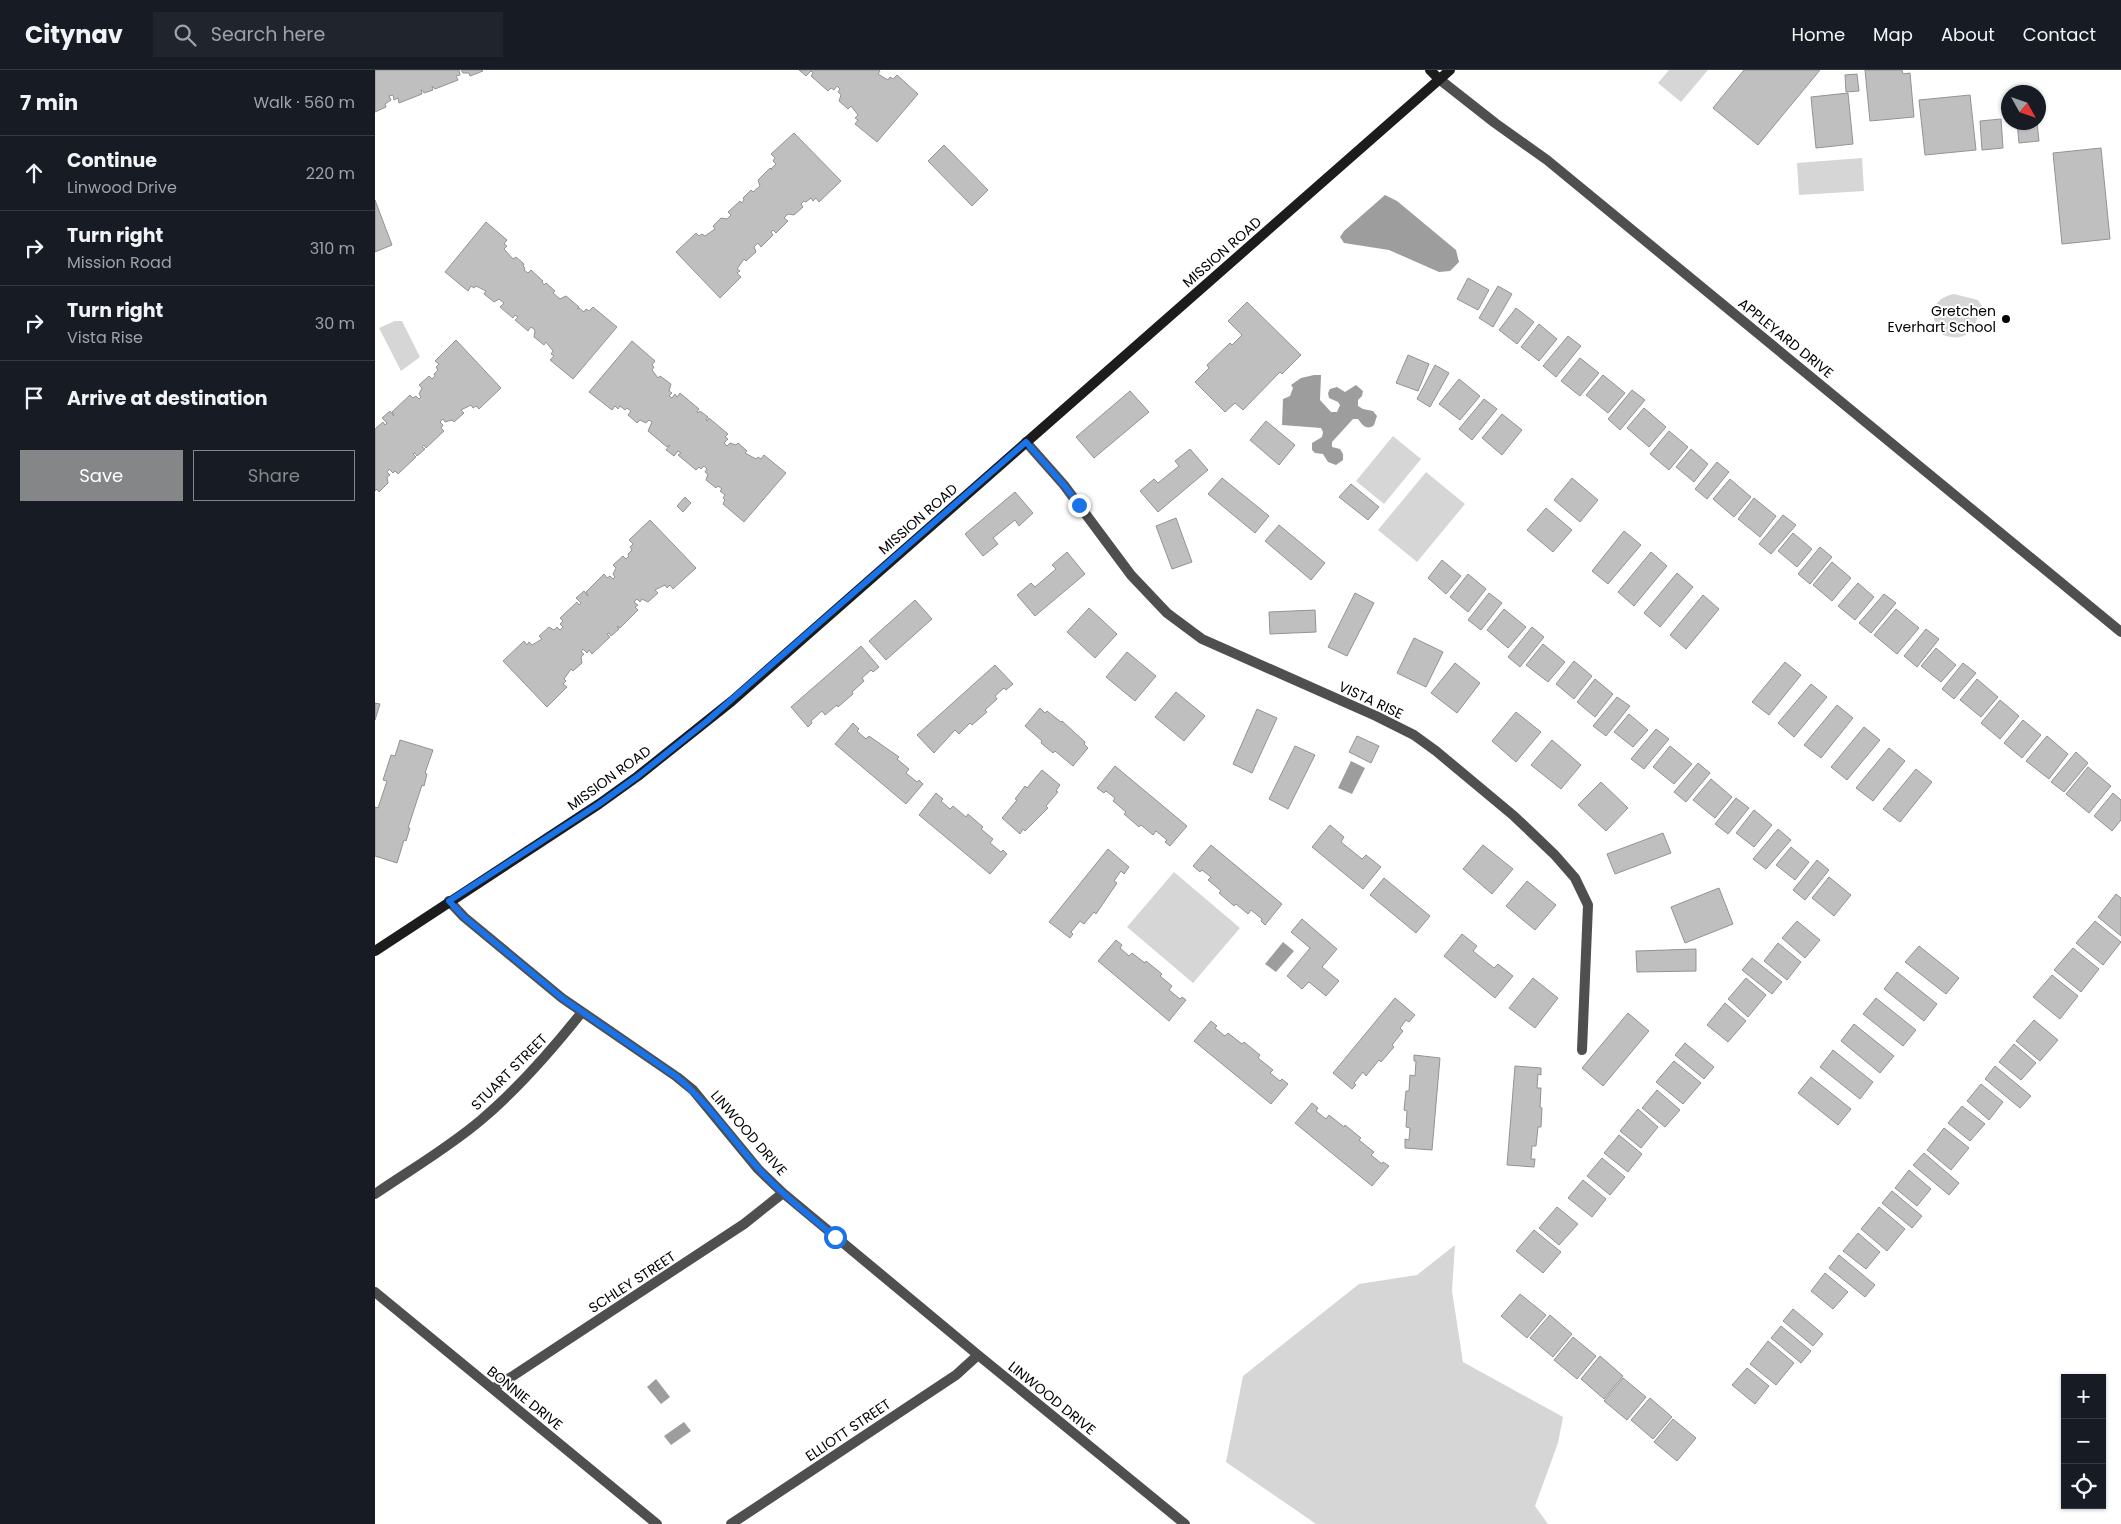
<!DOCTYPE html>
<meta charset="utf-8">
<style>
:root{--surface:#171b24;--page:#20242c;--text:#f1f3f6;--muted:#9ea1a6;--line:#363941;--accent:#858687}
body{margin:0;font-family:Poppins,sans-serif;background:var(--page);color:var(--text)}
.controls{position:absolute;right:15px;bottom:15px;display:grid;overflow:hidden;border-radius:0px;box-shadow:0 1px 4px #0004}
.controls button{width:45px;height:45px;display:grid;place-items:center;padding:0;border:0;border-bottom:1px solid var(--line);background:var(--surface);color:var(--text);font:25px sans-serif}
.compass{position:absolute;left:1626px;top:15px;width:45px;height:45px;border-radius:50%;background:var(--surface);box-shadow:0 1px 4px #0004;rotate:130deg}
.stop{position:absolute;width:15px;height:15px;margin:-11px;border:4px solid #1a73e8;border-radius:50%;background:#fff}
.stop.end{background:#1a73e8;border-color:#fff;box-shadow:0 1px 5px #0008}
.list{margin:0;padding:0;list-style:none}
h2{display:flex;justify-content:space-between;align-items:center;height:65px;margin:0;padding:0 20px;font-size:21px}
h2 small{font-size:16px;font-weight:400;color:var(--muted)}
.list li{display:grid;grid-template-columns:32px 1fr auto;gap:15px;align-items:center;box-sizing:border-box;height:75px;padding:0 20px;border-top:1px solid var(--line)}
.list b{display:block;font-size:19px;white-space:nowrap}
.list p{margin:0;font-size:16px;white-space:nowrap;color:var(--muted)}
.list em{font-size:16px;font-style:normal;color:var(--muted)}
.actions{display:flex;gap:10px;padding:15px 20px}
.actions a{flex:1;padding:11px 0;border:1px solid var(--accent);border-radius:0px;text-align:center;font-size:18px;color:var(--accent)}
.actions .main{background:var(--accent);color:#fff}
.icon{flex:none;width:28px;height:28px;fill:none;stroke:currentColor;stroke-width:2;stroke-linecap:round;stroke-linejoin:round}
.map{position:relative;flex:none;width:1746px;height:1454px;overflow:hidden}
header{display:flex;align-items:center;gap:30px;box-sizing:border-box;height:70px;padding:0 25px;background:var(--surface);border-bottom:1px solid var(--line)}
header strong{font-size:24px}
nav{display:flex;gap:28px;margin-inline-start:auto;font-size:18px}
.search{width:350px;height:45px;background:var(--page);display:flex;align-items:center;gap:12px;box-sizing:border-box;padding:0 18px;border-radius:0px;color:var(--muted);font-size:19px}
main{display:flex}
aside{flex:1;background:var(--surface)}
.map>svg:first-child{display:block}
.green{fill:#d6d6d6}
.water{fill:#9d9d9d}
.building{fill:#bfbfbf;stroke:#939393}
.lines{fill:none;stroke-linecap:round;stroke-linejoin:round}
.street{stroke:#4f4f4f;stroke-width:10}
.secondary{stroke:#1c1c1c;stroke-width:10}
.route{stroke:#1a73e8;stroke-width:6}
.poi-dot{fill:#000;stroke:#fff;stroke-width:2}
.labels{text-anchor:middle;stroke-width:4;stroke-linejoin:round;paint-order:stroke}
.street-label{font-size:14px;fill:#000;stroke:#fff}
.poi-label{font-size:14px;fill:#000;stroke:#fff;text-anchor:end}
</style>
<header>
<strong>Citynav</strong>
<div class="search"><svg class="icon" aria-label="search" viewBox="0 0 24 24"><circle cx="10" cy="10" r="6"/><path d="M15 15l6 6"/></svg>Search here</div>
<nav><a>Home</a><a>Map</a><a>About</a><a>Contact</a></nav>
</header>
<main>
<aside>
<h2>7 min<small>Walk · 560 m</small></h2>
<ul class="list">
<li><svg class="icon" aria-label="ahead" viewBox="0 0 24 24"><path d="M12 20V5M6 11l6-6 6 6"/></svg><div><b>Continue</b><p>Linwood Drive</p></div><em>220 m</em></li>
<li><svg class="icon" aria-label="right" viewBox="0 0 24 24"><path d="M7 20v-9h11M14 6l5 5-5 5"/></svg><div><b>Turn right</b><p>Mission Road</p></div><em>310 m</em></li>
<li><svg class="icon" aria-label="right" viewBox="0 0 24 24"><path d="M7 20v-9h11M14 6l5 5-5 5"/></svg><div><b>Turn right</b><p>Vista Rise</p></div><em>30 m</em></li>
<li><svg class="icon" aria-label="arrive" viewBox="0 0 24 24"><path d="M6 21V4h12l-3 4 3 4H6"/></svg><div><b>Arrive at destination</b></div></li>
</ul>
<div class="actions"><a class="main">Save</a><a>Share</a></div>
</aside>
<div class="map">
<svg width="1746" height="1454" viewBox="0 0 1746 1454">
<rect width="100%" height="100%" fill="#fff"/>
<path class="green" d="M1294,0H1333L1306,32L1283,13Z
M1487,88L1489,121L1424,125L1422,93Z
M1579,224L1603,230L1607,236C1600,257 1594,274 1568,265C1554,249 1554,229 1579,224Z
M20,251H27L45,287L26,301L4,258Z
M1018,366L1046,389L1009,434L981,411Z
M1051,402L1090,434L1042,492L1003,460Z
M799,802L865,858L818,913L752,857Z
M1080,1175L1077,1221L1088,1292L1188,1347L1183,1373L1160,1436L1173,1454H941L851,1392L868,1306L984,1214L1042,1205Z"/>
<path class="water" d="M1010,125L1022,131L1081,180L1084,192L1075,201L1064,202L1014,180L969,173L965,167L969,161Z
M939,305H946L945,330L956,342H962L965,335L963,332L954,328L953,323L955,319L962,317L970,322L981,315L988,321L987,326L983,330V336L988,339L998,341L1002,346L999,355C992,361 987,355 983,349H978L957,372V377L965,379L968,384V390L961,395L953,392L948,384L940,383L937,380V373L947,367L948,362L946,358L907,355L908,329L915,326L918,318L916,315L926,308Z
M976,691L990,698L977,724L963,718Z
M908,872L919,881L901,902L890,894Z
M281,1309L295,1327L286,1334L272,1317Z
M309,1352L316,1361L296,1375L289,1366Z"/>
<path class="building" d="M0,0H84L85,5L81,6L83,10L60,19L57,16L58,20L49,23L47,20H46L47,24L24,33L23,28L19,30L18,25L14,26L16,30L10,34L11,37L0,42Z
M86,0H107L108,1L95,6L94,3H88Z
M424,0H504L505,1L503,4L513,10L515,7L518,9L522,5L543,24L502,72L480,54L483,50L480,48L483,45L476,36L473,39L464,31L466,25L463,22L465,19L462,16L459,20L456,18L453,21L436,6L438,3L436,1L431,6Z
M1369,0H1445L1383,75L1338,38Z
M1490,0H1527L1528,4L1535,3L1539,47L1495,51Z
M1482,4L1484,21L1471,22L1470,5Z
M1473,23L1478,74L1441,78L1436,27Z
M1595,25L1601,80L1550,85L1544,30Z
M1626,49L1628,78L1607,80L1605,51Z
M1642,52H1662L1664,71L1644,73Z
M419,63L466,111L444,132L441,128L438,131L436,128L431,132L429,131L426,134L428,137L419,145L413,144L409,148L413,151L401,163L398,160L396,162L398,165L386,177L383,173L379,177L381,182L371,191L369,189L362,199L365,201L362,203L366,207L345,228L301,182L321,163L324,166L327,164L330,166L340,159L338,156L346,148L352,149L356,145L353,142L365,131L367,133L369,130L368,128L376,120L378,122L385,116L383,110L395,98L397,100L396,99L401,94L398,91L400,88L396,84Z
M569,75L613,120L597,136L553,91Z
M1726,78L1735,169L1687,174L1678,83Z
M0,130L17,175L0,182Z
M111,152L132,170L129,174L132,176L129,179L138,189L141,187L149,194L148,196L150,198L149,200L153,203L156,200L168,211L167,212L169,215L171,213L180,221L178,223L185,229L191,226L204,237L202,239L204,238L209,242L211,239L214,241L218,237L242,257L198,309L175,290L179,286L176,284L178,281L171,272L169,275L159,267L160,260L156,257L153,261L140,250L143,247L140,245L138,248L125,237L129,233L124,229L119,232L109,224L111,221L101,216L99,218L96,216L93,221L70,202Z
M1093,208L1114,220L1103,240L1082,229Z
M1123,216L1137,224L1118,257L1104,248Z
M872,232L926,285L907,304L905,302L868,340L860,333L850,342L820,312L834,298L832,295L855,273L857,275L867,265L853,251Z
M1141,238L1159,252L1142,274L1124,260Z
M1164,254L1182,269L1164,291L1146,277Z
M1193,266L1206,276L1181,307L1168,296Z
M81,270L126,318L104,339L101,336L98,338L96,335L86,340L89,343L79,352L77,350L70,352L68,349L65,352L68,355L66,358L69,361L51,378L49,375L47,377L50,379L42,386L40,383L38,384L41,387L23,404L20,401L18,403L14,399L12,402L15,405L12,407L13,413L4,422L2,419L0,421V359L8,352L10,355L12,353L7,348L15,341L19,346L17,342L35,325L38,328L41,326L44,329L46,327L44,324L47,318L44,315L54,306L57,309L60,306L59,304L63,300L61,297L64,294L60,291Z
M257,271L280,291L277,295L279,297L277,300L283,308L285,306L296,314L294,321L297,323L294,326L297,328L300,324L302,327L305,323L324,339L322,342L323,343L325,341L333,347L331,350L332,351L334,348L353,364L350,367L353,369L349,373L352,376L355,373L361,375L363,373L372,381L370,383L381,389L383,387L386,389L389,385L411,403L369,452L348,434L350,430L348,428L350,425L345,421L347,419L343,416L341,418L331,410L333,404L330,402L332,399L329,396L326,399L324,397L321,400L303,385L306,383L303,381L299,386L291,380L295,375L292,377L273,361L277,352L274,350L271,353L265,350L262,353L253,345L256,341L252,338L250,340L245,336L243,339L240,336L237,340L214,322Z
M1033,285L1054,294L1043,321L1021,313Z
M1205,288L1224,303L1205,326L1186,311Z
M1060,295L1074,303L1055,337L1042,329Z
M1228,305L1250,323L1233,343L1211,325Z
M1084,309L1105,326L1085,350L1064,334Z
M1257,320L1270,330L1245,360L1233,349Z
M755,321L774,342L719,388L701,367Z
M1109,329L1122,339L1097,370L1084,359Z
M1269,338L1291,357L1274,377L1252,358Z
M1127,344L1147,360L1127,385L1107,368Z
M891,351L920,375L904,395L875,370Z
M1294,361L1313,377L1294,400L1275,384Z
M815,379L833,400L783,442L765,421L779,409L783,413L804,396L800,391Z
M1316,379L1333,394L1319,412L1301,397Z
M1342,392L1354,402L1332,429L1320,419Z
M847,408L894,446L880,463L833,424Z
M1197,408L1223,430L1205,452L1179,430Z
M1355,409L1376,427L1359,447L1338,429Z
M976,414L1004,437L993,450L964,427Z
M640,422L658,443L644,456L640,450L618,468L623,474L608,486L590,464Z
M310,427L316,433L308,442L302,436Z
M1379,428L1401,446L1385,467L1363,449Z
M1171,438L1197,460L1178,482L1152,460Z
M1408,445L1421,455L1396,484L1384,474Z
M801,448L817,492L797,499L781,456Z
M275,450L321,498L298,519L295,515L292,518L290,515L280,520L283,523L273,532L267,529L265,532L262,529L259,532L263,535L260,537L263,540L245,558L242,556L244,559L236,566L234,563L232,564L235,567L217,584L214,580L212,583L208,579L206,582L209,584L206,587L207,593L198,601L196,599L189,609L191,611L188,614L192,617L172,637L128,591L149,571L152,575L154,572L157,575L167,569L164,566L174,557L179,560L182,557L185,560L188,557L185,554L188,551L185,548L202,532L204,535L206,533L201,528L209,521L213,526L211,522L229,504L232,508L235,506L238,509L240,507L238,504L241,498L238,495L248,486L251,489L254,486L253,484L257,480L255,477L258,474L254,470Z
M904,455L950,493L936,510L890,471Z
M1249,461L1266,475L1233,514L1217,501Z
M1418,463L1437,479L1422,497L1403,481Z
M1445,477L1457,487L1435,514L1423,504Z
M692,482L710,504L660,546L642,525L656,513L660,517L681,499L677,495Z
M1276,482L1292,496L1259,536L1243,522Z
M1067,490L1086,506L1071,524L1053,508Z
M1457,492L1476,508L1457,531L1438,515Z
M1302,503L1318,517L1285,557L1269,543Z
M1093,504L1111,519L1093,542L1075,527Z
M1483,513L1499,527L1480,550L1463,536Z
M980,523L999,533L972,586L953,577Z
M1114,523L1127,533L1106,560L1093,550Z
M1509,524L1521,533L1496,563L1484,553Z
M1328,525L1344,539L1311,579L1295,565Z
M540,530L557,549L511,590L494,571Z
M714,538L742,564L720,588L692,562Z
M1129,539L1151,557L1133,578L1112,560Z
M1521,539L1544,558L1522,584L1499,565Z
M940,540L941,562L895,564L894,542Z
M1157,557L1169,567L1145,597L1133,587Z
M1551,559L1564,569L1542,597L1529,586Z
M1039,568L1068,582L1051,617L1022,603Z
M1168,574L1190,592L1173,612L1151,595Z
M486,576L504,597L498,602L496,600L487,608L489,611L477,622L478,624L463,637L462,635L450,645L447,641L436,651L437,653L433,657L416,637Z
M1561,578L1581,595L1566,612L1546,596Z
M752,582L781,606L760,631L731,607Z
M1199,591L1217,606L1199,629L1181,614Z
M1410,592L1426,605L1394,645L1377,632Z
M1080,593L1105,613L1082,643L1056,623Z
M1588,593L1601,603L1579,629L1567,619Z
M620,595L638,614L631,620L629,618L620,626L622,629L610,640L612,642L597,655L595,653L584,664L580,660L559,683L542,665Z
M1220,609L1238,624L1220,647L1202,632Z
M1602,609L1623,627L1606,647L1585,630Z
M1436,614L1452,627L1419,667L1403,653Z
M801,622L830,646L809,671L780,647Z
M1242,627L1255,636L1231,666L1218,656Z
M1625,630L1644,646L1625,669L1606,653Z
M0,633L5,634L0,650Z
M1462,635L1478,648L1446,688L1429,675Z
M665,638L670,643L672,641L686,652L687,651L710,672L709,674L713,678L698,696L680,681L678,683L666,673L667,671L650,656Z
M882,639L902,648L877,703L858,694Z
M1141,642L1166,662L1141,692L1117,671Z
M1254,644L1273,660L1258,677L1239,662Z
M1648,650L1666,665L1647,688L1629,673Z
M478,653L484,659L482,661L491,669L494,666L524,687L522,689L534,699L531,703L542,712L544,710L548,714L531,734L460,674Z
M1489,657L1505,670L1472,710L1456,697Z
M1281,659L1294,669L1269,699L1256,689Z
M982,666L1004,676L996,693L974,682Z
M1672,666L1693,684L1674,709L1651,691Z
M25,670L58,680L50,703L52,704L49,716L47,715L33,758H35L31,771L29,770L22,793L0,786V737L3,738L12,711L8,710L16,685L20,686Z
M1177,670L1206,695L1186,719L1156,695Z
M920,676L940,685L913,739L894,729Z
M1295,676L1317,694L1299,714L1278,697Z
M1514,678L1530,691L1498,731L1481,718Z
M1701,682L1713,693L1689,722L1676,712Z
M1323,693L1335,703L1311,732L1299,722Z
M740,696L812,756L795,776L790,772L792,770L781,761L778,765L766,755L764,757L749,744L751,742L738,731L740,728L731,721L729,723L722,718Z
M1713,697L1736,716L1714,743L1691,724Z
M1541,699L1557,712L1525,752L1508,739Z
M667,700L685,715L681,721L683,722L671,736L673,738L650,761L648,759L645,764L627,748L642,730L640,729L650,716L652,718Z
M1336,709L1357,727L1340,748L1318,730Z
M1226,712L1253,738L1231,761L1203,735Z
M561,723L568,729L566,731L575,739L578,736L591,747L593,744L608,757L606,759L618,769L615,773L626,782L628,780L632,784L615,804L544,745Z
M1738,723L1746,730V750L1737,761L1719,746Z
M1361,728L1374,738L1353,764L1340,754Z
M1379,740L1397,755L1379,777L1361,763Z
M955,755L969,767L966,772L987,789L991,785L1006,797L988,819L937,777Z
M1403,759L1416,770L1391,799L1378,789Z
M1288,763L1296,783L1240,804L1232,784Z
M836,775L907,834L890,855L886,851L887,849L876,840L873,844L861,834L859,836L844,823L846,821L833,810L836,807L827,800L825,802L818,796Z
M1108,775L1138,799L1117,824L1088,799Z
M1416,777L1434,792L1420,810L1401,795Z
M733,779L754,797L749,804L746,801L739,811L742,813L721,844L719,842L709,854L705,851L696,862L698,864L695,868L674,852Z
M1442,790L1454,800L1430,830L1418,820Z
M1454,807L1476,825L1459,846L1437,828Z
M1009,808L1055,846L1041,863L995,825Z
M1152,811L1181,835L1160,860L1131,836Z
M1344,818L1358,854L1310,873L1296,837Z
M1741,824L1746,828V866L1723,847Z
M927,849L962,879L947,897L964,911L951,926L934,912L927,919L912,906L935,878L916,862Z
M1422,851L1445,870L1430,888L1407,868Z
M1720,851L1746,872L1728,895L1701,873Z
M1087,864L1102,876L1098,881L1119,898L1123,894L1138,906L1120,928L1069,886Z
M741,870L747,875L745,878L754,886L757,883L770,893L771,891L787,904L785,906L797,916L794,920L805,929L807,927L811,930L794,951L723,891Z
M1403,873L1426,892L1412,910L1389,891Z
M1544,876L1584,908L1571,924L1530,892Z
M1698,878L1724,899L1706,922L1679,900Z
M1321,879V901L1262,902L1261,881Z
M1377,888L1407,912L1397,924L1367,900Z
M1522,902L1562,934L1549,951L1509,919Z
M1677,905L1703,926L1685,949L1658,927Z
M1158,908L1183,928L1160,958L1134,938Z
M1371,908L1391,925L1373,947L1353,929Z
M1020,928L1040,945L1034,952L1031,950L1025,958L1028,961L1017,975L1019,977L1006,992L1004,990L991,1006L988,1002L979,1013L981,1015L977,1019L958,1003Z
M1501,928L1541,960L1528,976L1488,944Z
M1350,933L1371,951L1353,972L1332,955Z
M1253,943L1274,961L1228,1016L1207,998Z
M1659,950L1683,970L1665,991L1641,971Z
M836,951L842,956L840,958L850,966L853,963L867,974L869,972L885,985L883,988L898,1000L895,1003L905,1011L907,1009L913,1014L896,1034L819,971Z
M1479,954L1519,986L1505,1003L1466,971Z
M1310,973L1339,997L1329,1009L1300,985Z
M1639,974L1661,993L1646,1010L1624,992Z
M1458,980L1498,1012L1485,1029L1445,997Z
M1039,985L1065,988L1057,1080L1030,1078V1069L1034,1070L1035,1058L1031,1057L1032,1041L1029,1040L1031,1021H1034L1035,1005L1040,1006L1041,991H1039Z
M1299,991L1326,1013L1308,1034L1281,1012Z
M1140,996L1166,998V1005L1163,1004L1162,1018H1166L1165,1037L1167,1038L1166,1057H1163L1161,1076H1157L1156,1089H1160L1159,1097L1132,1095Z
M1620,996L1656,1026L1645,1038L1610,1009Z
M1436,1007L1476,1039L1463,1055L1423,1023Z
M1606,1014L1628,1032L1614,1050L1592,1031Z
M1282,1020L1305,1040L1290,1057L1267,1038Z
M937,1033L943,1038L941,1041L951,1049L954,1045L969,1057L970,1055L986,1068L984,1070L999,1082L996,1085L1007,1094L1008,1092L1014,1096L997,1116L920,1053Z
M1587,1036L1610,1054L1595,1071L1573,1053Z
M1263,1039L1283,1057L1266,1078L1245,1061Z
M1569,1058L1594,1078L1576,1100L1552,1080Z
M1244,1065L1267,1084L1253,1102L1229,1083Z
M1549,1083L1584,1113L1574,1125L1538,1095Z
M1227,1088L1250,1107L1235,1125L1212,1106Z
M1534,1100L1556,1119L1542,1136L1520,1118Z
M1208,1110L1231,1129L1217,1147L1193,1128Z
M1517,1121L1547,1146L1537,1158L1507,1133Z
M1182,1137L1203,1154L1184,1175L1164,1158Z
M1504,1137L1530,1159L1512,1181L1486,1159Z
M1159,1160L1186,1182L1168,1203L1141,1181Z
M1483,1163L1505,1182L1491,1199L1468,1181Z
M1464,1185L1500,1215L1490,1227L1454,1198Z
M1450,1203L1473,1222L1458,1239L1436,1221Z
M1145,1224L1171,1245L1152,1268L1126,1246Z
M1418,1239L1448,1264L1438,1276L1408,1251Z
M1175,1245L1197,1264L1178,1287L1155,1268Z
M1406,1256L1436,1281L1426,1293L1396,1268Z
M1198,1267L1221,1286L1202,1309L1179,1290Z
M1393,1271L1419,1293L1401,1315L1375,1294Z
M1225,1286L1248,1306L1229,1329L1206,1309Z
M1372,1298L1394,1316L1380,1334L1357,1315Z
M1248,1308L1271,1327L1252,1350L1229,1331Z
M1275,1328L1297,1347L1278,1369L1256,1350Z
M1298,1349L1321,1368L1302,1391L1279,1372Z"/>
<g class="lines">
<path class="street" d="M1064,9L1120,53L1172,90L1746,562
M651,372L689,415L756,505L792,543L827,569L1001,646L1039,665L1061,681L1139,746L1179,784L1200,808L1213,835L1207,980
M74,831L89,847L187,928L302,1007L318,1020L383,1099L408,1123L603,1285L810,1454
M0,1124C35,1100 73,1078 106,1050C144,1018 176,981 207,942
M0,1222L282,1454
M118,1319L369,1154L408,1123
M356,1454L581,1305L603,1285"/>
<path class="secondary" d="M1055,0L1064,9
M0,881L224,734L263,706L357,631L1075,0"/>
</g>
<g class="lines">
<path class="route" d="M460,1167C434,1145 406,1124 383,1098C356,1068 333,1033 302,1007L187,928L89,847L74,831L224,734L263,706L332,651L651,372L689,415L704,435"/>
</g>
<circle class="poi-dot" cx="1631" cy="249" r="5"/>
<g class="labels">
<g class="street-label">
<text transform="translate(847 182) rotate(-41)" y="5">MISSION ROAD</text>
<text transform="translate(1411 268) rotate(39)" y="5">APPLEYARD DRIVE</text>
<text transform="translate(543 449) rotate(-41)" y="5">MISSION ROAD</text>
<text transform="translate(996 630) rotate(25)" y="5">VISTA RISE</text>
<text transform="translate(234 708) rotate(-36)" y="5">MISSION ROAD</text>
<text transform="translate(134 1002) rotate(-45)" y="5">STUART STREET</text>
<text transform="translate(374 1063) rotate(49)" y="5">LINWOOD DRIVE</text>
<text transform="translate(257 1212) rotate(-33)" y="5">SCHLEY STREET</text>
<text transform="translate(150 1328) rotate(39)" y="5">BONNIE DRIVE</text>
<text transform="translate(677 1328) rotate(39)" y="5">LINWOOD DRIVE</text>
<text transform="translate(473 1360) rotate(-34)" y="5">ELLIOTT STREET</text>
</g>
<g class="poi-label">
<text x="1621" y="246">Gretchen<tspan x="1621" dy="16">Everhart School</tspan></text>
</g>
</g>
</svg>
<div class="controls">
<button>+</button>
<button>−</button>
<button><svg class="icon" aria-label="locate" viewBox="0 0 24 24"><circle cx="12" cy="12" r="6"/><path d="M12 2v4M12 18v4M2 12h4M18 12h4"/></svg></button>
</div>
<svg class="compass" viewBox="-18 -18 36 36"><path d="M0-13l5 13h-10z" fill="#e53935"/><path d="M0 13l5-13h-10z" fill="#9ea1a6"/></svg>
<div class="stop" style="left:460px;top:1167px"></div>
<div class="stop end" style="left:704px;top:435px"></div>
</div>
</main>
